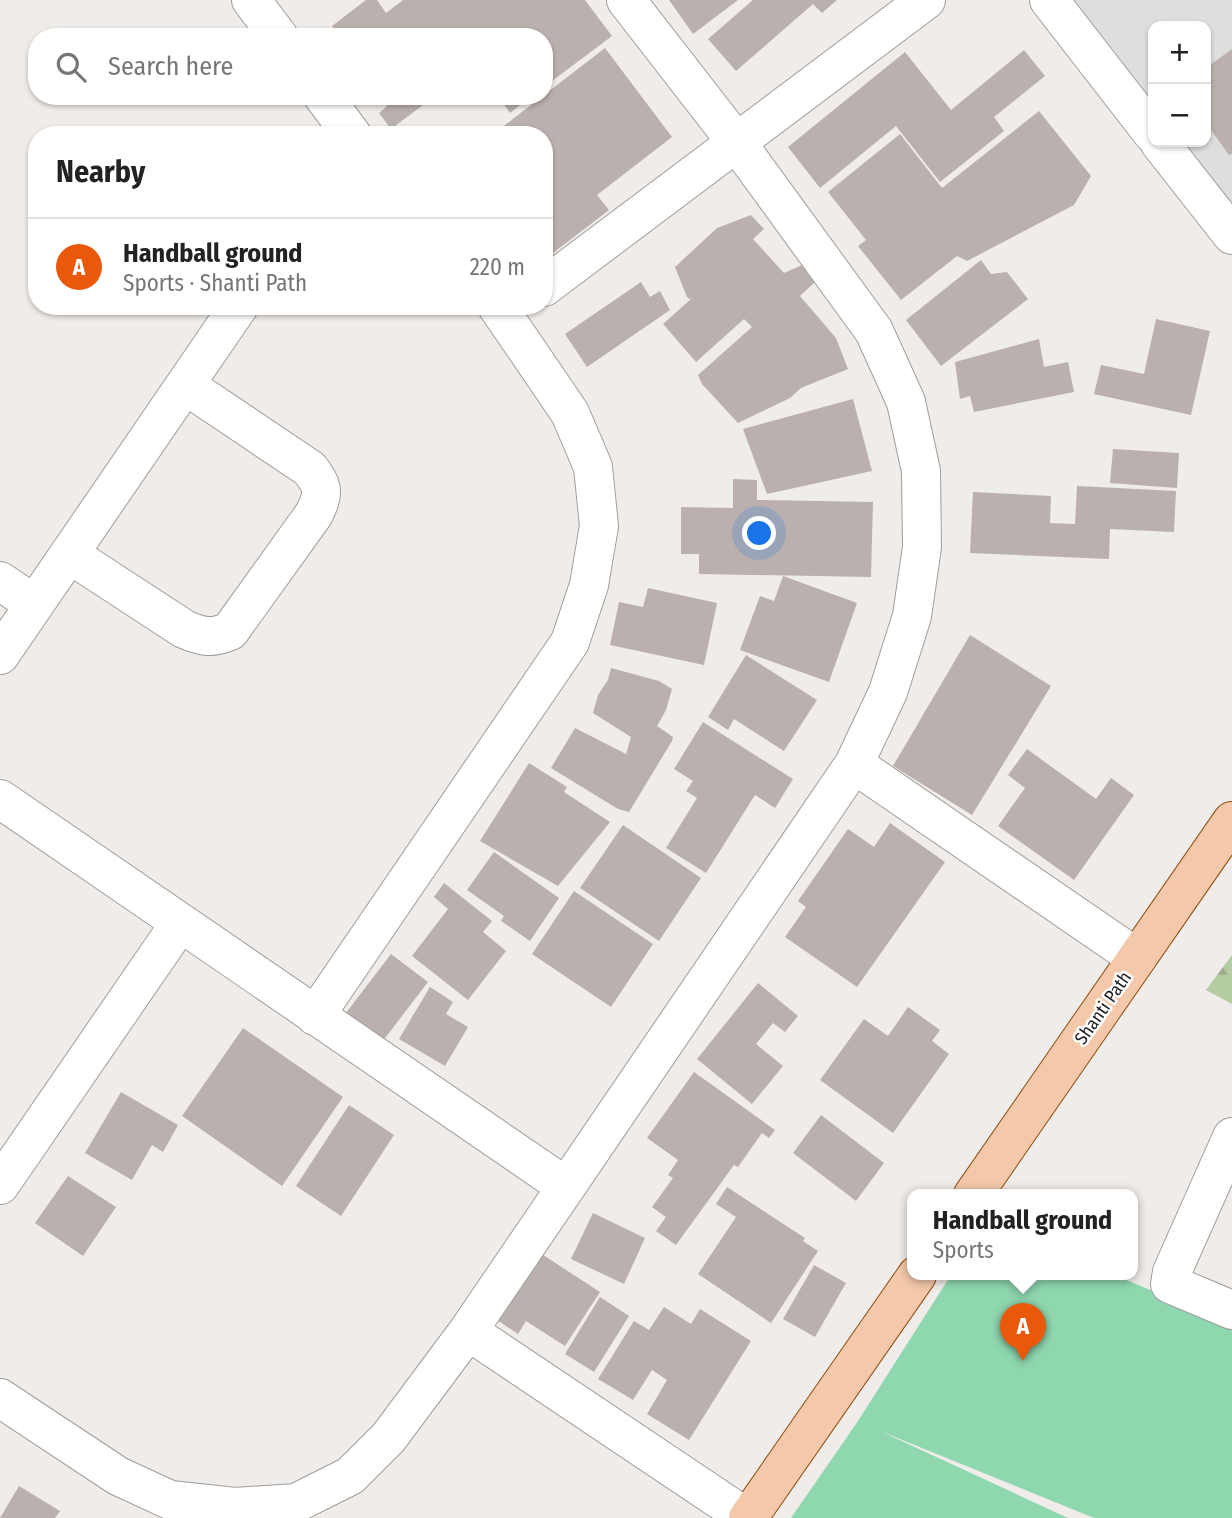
<!DOCTYPE html>
<meta charset="utf-8">
<style>
:root{--surface:#fff;--page:#f2f2f2;--text:#222;--muted:#767676;--line:#e0e0e0;--accent:#ea580c}
body{margin:0;font-family:"Fira Sans Condensed",sans-serif;background:var(--page);color:var(--text)}
.controls{position:absolute;right:21px;top:21px;display:grid;overflow:hidden;border-radius:14px;box-shadow:0 2px 5px #0004}
.controls button{width:63px;height:63px;display:grid;place-items:center;padding:0;border:0;border-bottom:2px solid var(--line);background:var(--surface);color:var(--text);font:35px sans-serif}
.you{position:absolute;left:760px;top:534px;width:24px;height:24px;margin:-18px;border:5px solid #fff;border-radius:50%;background:#1a73e8;box-shadow:0 0 0 10px #1a73e833}
.badge{display:grid;place-items:center;width:46px;height:46px;border-radius:50%;background:var(--accent);color:#fff;font-size:23px;font-weight:700}
.pin{position:absolute;translate:-50% -58px;filter:drop-shadow(0 2px 4px #0008)}
.pin::after{content:'';position:absolute;top:37px;width:24px;height:21px;background:inherit;clip-path:polygon(0 0,100% 0,50% 100%)}
.popup{position:absolute;left:907px;top:1189px;width:231px;height:91px;box-sizing:border-box;display:grid;place-content:center;border-radius:14px;background:var(--surface);filter:drop-shadow(0 2px 5px #0005);font-size:23px;white-space:nowrap;color:var(--muted)}
.popup b{font-size:26px;color:var(--text)}
.popup::after{content:'';position:absolute;left:50%;top:100%;margin-left:-14px;border:14px solid transparent;border-top-color:var(--surface)}
.list{margin:0;padding:0;list-style:none}
h2{display:flex;justify-content:space-between;align-items:center;height:91px;margin:0;padding:0 28px;font-size:30px}
h2 small{font-size:23px;font-weight:400;color:var(--muted)}
.list li{display:grid;grid-template-columns:46px 1fr auto;gap:21px;align-items:center;box-sizing:border-box;height:98px;padding:0 28px;border-top:2px solid var(--line)}
.list b{display:block;font-size:26px;white-space:nowrap}
.list p{margin:0;font-size:23px;white-space:nowrap;color:var(--muted)}
.list em{font-size:23px;font-style:normal;color:var(--muted)}
.icon{flex:none;width:38px;height:38px;fill:none;stroke:currentColor;stroke-width:2;stroke-linecap:round;stroke-linejoin:round}
.map{position:relative;flex:none;width:1232px;height:1518px;overflow:hidden}
.search{position:absolute;background:var(--surface);box-shadow:0 2px 5px #0004;left:28px;top:28px;width:525px;height:77px;display:flex;align-items:center;gap:18px;box-sizing:border-box;padding:0 24px;border-radius:28px;color:var(--muted);font-size:26px}
.panel{position:absolute;background:var(--surface);box-shadow:0 2px 5px #0004;left:28px;top:126px;width:525px;height:189px;border-radius:28px}
.map>svg:first-child{display:block}
.residential{fill:#dfdede}
.forest{fill:url(#forest-firs)}
.pitch{fill:#8fd7af}
.building{fill:#bab1ae}
.lines{fill:none;stroke-linecap:round;stroke-linejoin:round}
.minor-casing{stroke:#9e9e9e;stroke-width:40}
.major-casing{stroke:#8f4f0f;stroke-width:40}
.minor{stroke:#fff;stroke-width:38}
.major{stroke:#f3c8ab;stroke-width:38}
.labels{text-anchor:middle;stroke-width:5;stroke-linejoin:round;paint-order:stroke}
.street-label{font-size:18px;fill:#212121;stroke:#fff}
</style>
<div class="map">
<svg width="1232" height="1518" viewBox="0 0 1232 1518">
<defs>
<pattern id="forest-firs" width="22" height="20" patternUnits="userSpaceOnUse" patternTransform="scale(1.75)"><rect width="22" height="20" fill="#b5cba2"/><path d="M5 1l3.5 6h-7zM16 11l3.5 6h-7z" fill="#9bae8b"/></pattern>
</defs>
<rect width="100%" height="100%" fill="#f0ece9"/>
<path class="residential" d="M1061,0H1232V220L1171,142H1206V26H1153V119Z"/>
<path class="forest" d="M1232,955V1004L1206,990Z"/>
<path class="pitch" d="M951,1275H1115L1232,1325V1518H1094L880,1431L1068,1518H791L858,1421Z"/>
<path class="building" d="M366,0H377L386,13L403,0H585L612,36L544,87V37H340L332,26Z
M669,0H738L693,34Z
M753,0H837L822,13L813,4L736,71L708,39Z
M605,48L672,137L597,195L609,210L544,260V135H492Z
M1232,49V154L1229,155L1206,123V68Z
M1024,50L1045,76L994,117L1004,131L940,182L896,126L820,188L788,147L905,52L951,110Z
M380,96H435L391,129L379,113L387,106Z
M498,96H532L510,113Z
M1039,111L1091,176L1074,205L967,261L957,256L901,300L858,246L866,240L828,192L900,134L942,188Z
M751,215L764,229L753,239L784,273L802,265L816,281L800,296L836,338L848,369L801,388L790,398L738,423L702,384L698,375L752,327L744,319L696,362L663,324L692,298L689,299L687,297L675,267L717,228Z
M981,260L991,274L1007,272L1028,299L941,366L906,320Z
M641,282L650,297L660,291L670,310L587,367L565,334Z
M1156,319L1210,331L1191,415L1094,394L1101,365L1144,374Z
M1039,339L1044,367L1068,362L1074,392L974,412L970,396L960,399L955,362Z
M853,399L872,471L767,494L743,429Z
M1113,449L1179,453L1177,488L1110,483Z
M733,479L757,480V500L873,502L871,577L699,574V554H681V507L733,508Z
M1077,486L1176,491L1174,532L1110,529L1109,559L970,553L973,492L1051,496L1050,523L1075,524Z
M783,576L857,603L829,682L740,650L760,596L774,601Z
M648,588L717,603L704,665L610,645L619,602L643,607Z
M970,635L1051,686L972,815L893,766Z
M746,655L817,700L784,751L734,719L728,730L708,717Z
M611,668L659,681L672,689L666,710L657,726L673,737L672,741L629,812L618,809L551,768L575,728L626,754L631,737L593,713L598,695L608,680Z
M703,722L793,779L775,808L755,795L706,873L666,848L697,798L686,791L693,781L674,769Z
M1027,749L1096,799L1111,778L1134,795L1074,880L998,826L1025,788L1008,775Z
M529,763L567,787L564,792L610,822L558,886L480,841Z
M890,823L945,862L857,987L785,937L806,907L798,901L848,829L874,847Z
M623,825L701,878L659,941L580,888Z
M494,852L559,898L530,941L501,921L504,916L467,890Z
M444,883L492,921L483,932L506,951L468,1000L412,956L448,909L434,897Z
M574,891L653,944L611,1007L532,954Z
M391,954L428,982L379,1046L342,1018Z
M758,983L798,1016L785,1032L773,1023L756,1044L783,1066L752,1104L697,1059Z
M430,987L453,1002L446,1014L468,1027L445,1066L399,1039Z
M908,1007L940,1030L932,1041L949,1054L893,1133L820,1080L864,1019L888,1036Z
M243,1028L343,1097L282,1186L182,1116Z
M694,1072L775,1130L769,1138L762,1133L738,1167L734,1165L676,1245L656,1231L666,1217L652,1207L673,1178L668,1175L678,1160L647,1138Z
M121,1092L178,1125L163,1152L152,1145L132,1180L85,1153Z
M349,1105L394,1135L341,1216L296,1186Z
M821,1115L884,1163L856,1201L793,1153Z
M68,1176L116,1207L83,1256L35,1223Z
M727,1187L805,1238L803,1241L818,1251L771,1323L698,1274L736,1217L716,1204Z
M593,1213L645,1238L624,1284L571,1259Z
M537,1251L600,1292L565,1346L526,1321L518,1334L494,1318Z
M814,1265L846,1283L815,1337L783,1319Z
M600,1297L629,1316L594,1372L565,1354Z
M664,1307L691,1324L700,1309L751,1341L689,1440L647,1414L667,1380L652,1370L633,1400L598,1379L634,1321L649,1330Z
M19,1486L60,1511L55,1518H0Z"/>
<g class="lines">
<g class="minor-casing">
<path id="minor" d="M251,0L279,37
M1049,0L1153,134
M323,96L352,135
M1159,142L1232,235
M544,287L926,0
M69,554L184,629C202,637 212,639 230,631L314,514C324,493 324,488 310,469L185,385
M0,581L34,604
M0,655L239,306
M854,764L1137,958
M0,799L565,1186
M315,1016L570,642L589,585L599,526L593,467L570,413L497,306
M1232,1137L1172,1272L1170,1284L1232,1310
M0,1185L180,923
M468,1331L747,1518
M0,1398L118,1476L170,1500L235,1507L296,1503L350,1476L389,1437L468,1331L854,764L888,692L912,616L922,547L921,471L906,402L874,331L737,143L626,0"/>
</g>
<g class="major-casing">
<path id="major" d="M973,1195L1232,821
M748,1518L917,1275"/>
</g>
<use href="#minor" class="minor"/>
<use href="#major" class="major"/>
</g>
<g class="labels">
<g class="street-label">
<text transform="translate(1103 1008) rotate(-55)" y="6">Shanti Path</text>
</g>
</g>
</svg>
<div class="controls">
<button>+</button>
<button>−</button>
</div>
<div class="you"></div>
<div class="pin badge" style="left:1023px;top:1361px">A</div>
<div class="popup"><b>Handball ground</b>Sports</div>
<div class="search"><svg class="icon" aria-label="search" viewBox="0 0 24 24"><circle cx="10" cy="10" r="6"/><path d="M15 15l6 6"/></svg>Search here</div>
<section class="panel">
<h2>Nearby<small></small></h2>
<ul class="list">
<li><span class="badge">A</span><div><b>Handball ground</b><p>Sports · Shanti Path</p></div><em>220 m</em></li>
</ul>
</section>
</div>
